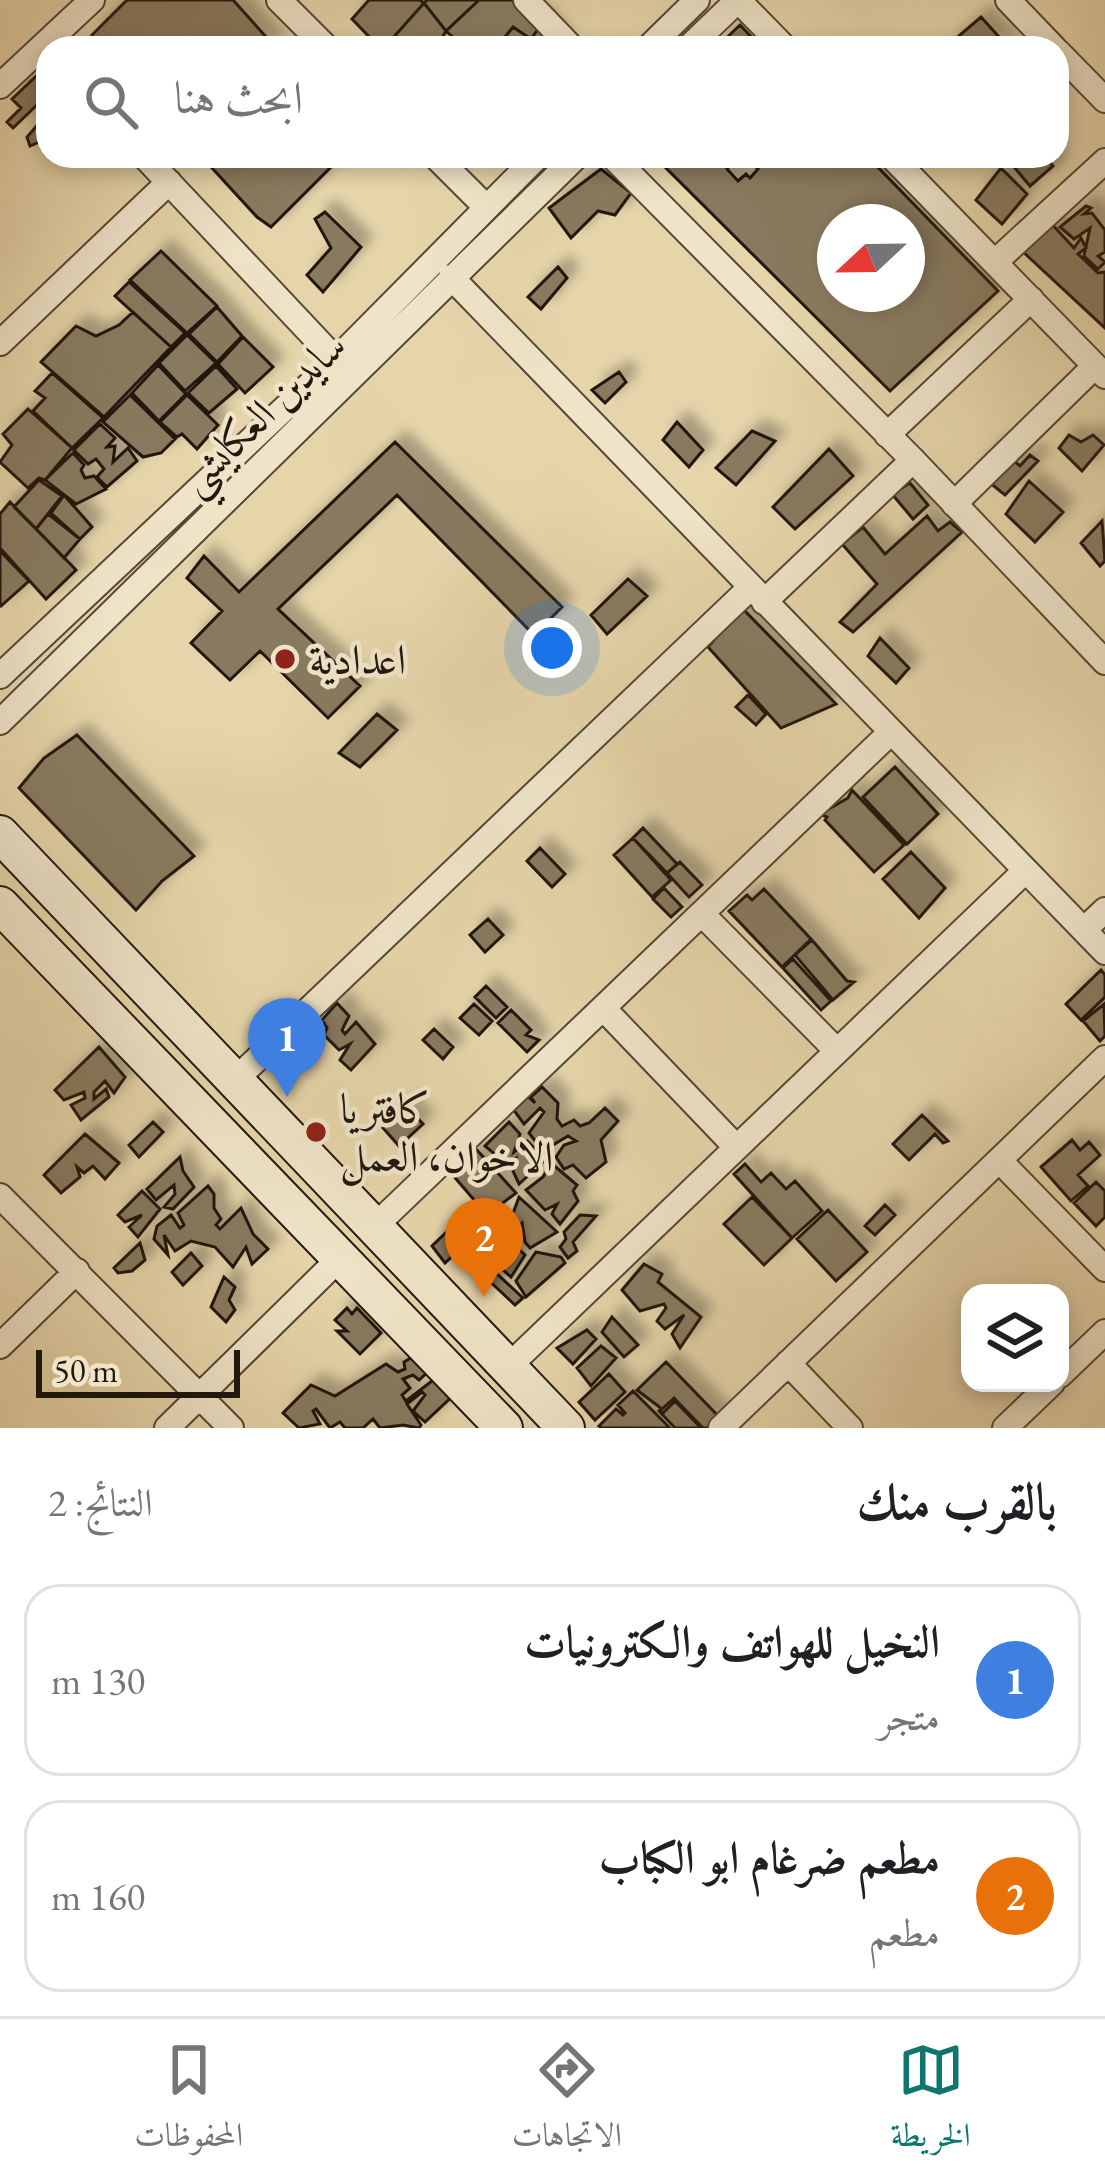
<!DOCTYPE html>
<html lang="ar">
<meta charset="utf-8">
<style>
:root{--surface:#fff;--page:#f2f2f2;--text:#202124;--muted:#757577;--line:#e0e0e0;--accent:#0f766e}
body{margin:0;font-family:"EB Garamond",Amiri,serif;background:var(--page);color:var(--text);direction:rtl}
.controls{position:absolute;right:36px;bottom:36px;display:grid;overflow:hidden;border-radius:24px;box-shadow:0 6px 18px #0003}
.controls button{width:108px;height:108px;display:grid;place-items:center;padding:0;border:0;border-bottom:3px solid var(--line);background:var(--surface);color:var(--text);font:60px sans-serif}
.compass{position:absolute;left:817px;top:204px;width:108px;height:108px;border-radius:50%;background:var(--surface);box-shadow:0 6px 18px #0003;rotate:248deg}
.scale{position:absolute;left:36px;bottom:30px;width:204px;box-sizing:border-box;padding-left:12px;border:6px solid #23180e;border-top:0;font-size:33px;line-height:42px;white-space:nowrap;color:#23180e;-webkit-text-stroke:9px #efe4c8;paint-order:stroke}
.you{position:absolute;left:552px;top:648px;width:42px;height:42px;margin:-30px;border:9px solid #fff;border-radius:50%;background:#1a73e8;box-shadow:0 0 0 18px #1a73e833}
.badge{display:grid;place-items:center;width:78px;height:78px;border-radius:50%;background:var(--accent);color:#fff;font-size:39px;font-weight:700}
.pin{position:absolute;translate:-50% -99px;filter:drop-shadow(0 3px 6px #0008)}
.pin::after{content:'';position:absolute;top:63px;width:42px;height:36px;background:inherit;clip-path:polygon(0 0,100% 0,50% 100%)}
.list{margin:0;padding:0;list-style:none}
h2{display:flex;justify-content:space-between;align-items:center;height:156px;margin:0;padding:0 48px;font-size:51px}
h2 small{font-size:39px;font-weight:400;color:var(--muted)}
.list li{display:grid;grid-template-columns:78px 1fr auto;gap:36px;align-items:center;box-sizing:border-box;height:192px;margin:0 24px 24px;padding:0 24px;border:3px solid var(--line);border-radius:36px}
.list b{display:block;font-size:45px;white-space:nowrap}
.list p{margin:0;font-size:39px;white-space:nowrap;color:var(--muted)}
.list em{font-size:39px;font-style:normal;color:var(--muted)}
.icon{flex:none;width:66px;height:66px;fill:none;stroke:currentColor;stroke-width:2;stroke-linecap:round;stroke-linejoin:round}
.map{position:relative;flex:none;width:1105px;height:1428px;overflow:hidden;direction:ltr}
.search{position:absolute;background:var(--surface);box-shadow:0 6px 18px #0003;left:36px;right:36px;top:36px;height:132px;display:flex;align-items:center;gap:30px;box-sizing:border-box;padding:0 42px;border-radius:36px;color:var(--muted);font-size:45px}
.sheet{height:588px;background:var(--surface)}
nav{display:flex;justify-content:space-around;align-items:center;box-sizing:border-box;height:168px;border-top:3px solid var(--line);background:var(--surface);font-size:33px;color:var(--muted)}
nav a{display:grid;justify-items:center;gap:6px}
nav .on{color:var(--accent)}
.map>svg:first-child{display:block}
.building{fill:#887a5f;stroke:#23180e;stroke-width:3;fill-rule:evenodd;filter:url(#shadow)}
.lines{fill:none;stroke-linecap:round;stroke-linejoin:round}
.street-casing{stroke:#544735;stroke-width:28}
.secondary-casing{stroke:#23180e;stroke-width:40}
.street{stroke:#efe4c8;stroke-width:24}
.secondary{stroke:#efe4c8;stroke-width:36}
.poi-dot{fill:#8f2418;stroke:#efe4c8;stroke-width:4.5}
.labels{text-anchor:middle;stroke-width:9;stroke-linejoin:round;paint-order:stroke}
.street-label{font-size:42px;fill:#23180e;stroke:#efe4c8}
.poi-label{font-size:42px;fill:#23180e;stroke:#efe4c8;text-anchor:start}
</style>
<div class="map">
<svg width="1105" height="1428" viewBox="0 0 1105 1428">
<defs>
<filter id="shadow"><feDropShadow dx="11" dy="-11" stdDeviation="6" flood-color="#0004"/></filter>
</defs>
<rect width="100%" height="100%" fill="#e6d5aa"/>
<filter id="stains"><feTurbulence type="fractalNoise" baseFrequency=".00167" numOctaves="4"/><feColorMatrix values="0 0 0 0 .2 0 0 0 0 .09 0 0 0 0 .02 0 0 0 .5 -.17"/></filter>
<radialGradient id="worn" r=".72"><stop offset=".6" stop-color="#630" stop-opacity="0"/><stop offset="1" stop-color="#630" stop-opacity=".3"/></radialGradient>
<path class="building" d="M127,0H233L276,48H103L92,35Z
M369,0H420L424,3L384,48H380L352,19Z
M427,0H479L446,31L424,3Z
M479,0H512L543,22L531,39L513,27L496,48H465L446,31Z
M424,3L446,31L436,48H384Z
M981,17L1009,48H949L947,46Z
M543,22L564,48H496L513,27L531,39Z
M740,25L762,48H716Z
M48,65V111L39,103L13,128L7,122L21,108L12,99Z
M48,113V138L30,146L27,137Z
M201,156H342L271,227L257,217Z
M669,156H867L998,291L890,391L661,163ZM835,222H907V294H835Z
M739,156H762L753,164L758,169L750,178L746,174L738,181L727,169Z
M1015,156H1045L1053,166L1030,186L1009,161Z
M1001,168L1027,194L1002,224L976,200Z
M601,169L631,193L615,215L598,211L571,238L549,208Z
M1086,206L1091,208L1084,214L1092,213L1105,230V252L1098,256L1105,262L1098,269L1084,256L1090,228L1074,239L1060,227Z
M325,212L361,247L323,292L307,275L331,248L315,219Z
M1049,221L1074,248L1081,238L1086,248L1078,254L1098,273L1105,272V328L1020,249Z
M161,251L217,306L187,333L130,280Z
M558,267L567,278L541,309L528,297Z
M129,282L185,333L171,347L115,296Z
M217,307L242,336L217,362L189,334Z
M133,312L171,347L104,417L41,362L76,326L96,336L119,325Z
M187,335L216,363L185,391L159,363Z
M243,337L273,367L245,393L218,364Z
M158,365L186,394L159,421L132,393Z
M216,366L237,389L209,413L188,393Z
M619,372L626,382L605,403L592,390Z
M52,373L103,418L72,448L33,411L45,398L35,391Z
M130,395L175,439L161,453L143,457L103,422Z
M187,395L218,425L197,449L182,434L177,437L160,422Z
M28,409L72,448L45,480L39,478L28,488L0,462L12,445L3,434Z
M677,422L703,450L689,467L663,440Z
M100,424L115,438L107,447L115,446L113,462L128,448L137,461L107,487L97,477L104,469L96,459L88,464L74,450Z
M752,431L775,441L736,485L716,468Z
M1069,435L1081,442L1093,435L1104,445L1082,471L1059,448Z
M395,442L562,607L534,635L397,495L278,609L360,686L328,718L260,651L230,680L191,643L222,611L187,578L204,556L239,592Z
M998,448L1020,466L1030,455L1038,461L1005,495L975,471Z
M829,449L853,476L795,529L773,507Z
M73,453L84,465L81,470L85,478L94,476L106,489L76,504L45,480Z
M39,480L62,496L36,529L14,507Z
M1029,481L1063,512L1035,542L1006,514Z
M910,483L928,505L913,519L892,494Z
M64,495L92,527L80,539L51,513Z
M10,502L76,570L46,599L0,548V514Z
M48,514L80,539L64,558L36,529Z
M927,516L938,531L950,522L962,532L853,632L840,622L877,584L842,544L863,527L885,554Z
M1102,521L1105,561L1100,566L1081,543Z
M0,551L29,581L1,606L0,605Z
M628,579L647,596L607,634L591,615Z
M741,607L836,704L781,728L708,647Z
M880,638L909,668L896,683L868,656Z
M748,695L766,714L756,725L736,707Z
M377,714L397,730L360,767L339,753Z
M77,735L194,856L162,881L136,910L19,788L44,758Z
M895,767L938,814L907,844L863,797Z
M852,790L904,845L874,872L825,820L827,817L820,814L848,798Z
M643,828L677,864L667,873L633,838Z
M633,838L671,880L652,897L614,855Z
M540,848L565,874L552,887L527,861Z
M911,852L945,888L919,918L883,879Z
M680,862L702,885L689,897L667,873Z
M664,888L682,907L671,917L653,899Z
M764,889L811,939L782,967L729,911L747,895L752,900Z
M488,919L503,935L485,952L470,935Z
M812,940L847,981L854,982L833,1000L795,955Z
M793,959L831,1001L821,1010L783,968Z
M1101,970L1105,975V997L1081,1020L1066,1004Z
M486,986L507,1007L496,1018L475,997Z
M337,1003L349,1016L342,1030L345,1034L356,1022L375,1044L351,1070L340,1060L350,1044L339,1050L324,1035L327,1028L322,1020Z
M474,1004L492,1021L479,1035L460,1018Z
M1104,1004L1105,1036L1100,1041L1083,1021Z
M511,1010L531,1030L526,1035L539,1040L527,1052L498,1023Z
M434,1029L453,1047L443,1059L423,1040Z
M99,1047L125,1077L114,1093L105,1081L94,1092V1099L106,1089L109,1097L81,1120L71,1105L85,1098L84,1092L64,1100L55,1090Z
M542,1087L558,1103L557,1119L562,1126L574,1120L580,1126L589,1123L605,1108L618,1121L601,1140L606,1162L586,1178L573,1165L564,1169L556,1157L564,1145L576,1141L568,1136L543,1151L529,1133L544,1112L540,1108L524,1124L510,1105L523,1092L535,1103L531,1097Z
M407,1107L423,1124L399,1146L383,1128Z
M922,1115L948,1141L943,1143L935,1134L909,1160L893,1144Z
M153,1122L163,1132L139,1157L129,1145Z
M509,1122L520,1134L514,1152L527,1141L546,1159L519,1184L513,1171L516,1158L505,1163L485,1146Z
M85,1134L119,1163L105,1179L93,1166L84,1173L77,1167L80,1177L61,1193L44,1175Z
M1072,1140L1080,1150L1089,1142L1100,1155L1078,1175L1088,1186L1071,1201L1041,1167Z
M476,1149L516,1193L487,1215L451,1173Z
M180,1157L183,1171L194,1187L173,1209L164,1207L175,1194L174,1185L156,1200L147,1189Z
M551,1163L577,1185L573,1191L578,1201L560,1224L552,1214L557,1204L545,1210L526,1190L543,1177Z
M745,1164L761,1182L771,1173L786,1189L795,1181L822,1211L792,1238L734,1174Z
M1096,1182L1105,1191V1217L1096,1226L1074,1203Z
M208,1186L214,1194V1208L221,1219L216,1225L220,1229L241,1208L253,1234L268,1249L252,1264L246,1247L233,1267L215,1247L191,1241L175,1251L164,1235L168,1255L154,1239L157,1226L171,1215L180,1228L184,1225L178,1213Z
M142,1191L160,1209L138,1237L129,1227L142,1215L125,1222L118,1215Z
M519,1197L557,1232L530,1248L525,1242L522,1223L514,1231L509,1224Z
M752,1197L792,1238L764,1265L724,1224Z
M885,1205L895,1215L875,1235L865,1226Z
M828,1210L867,1252L836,1281L797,1239Z
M580,1215L596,1216L573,1242L577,1251L568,1258L560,1247L566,1239L564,1232Z
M459,1220L469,1222L478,1232L445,1263L432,1246Z
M487,1220L525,1255L511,1277L485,1254L474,1261L456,1246L466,1239L475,1245L485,1239L467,1234Z
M140,1243L145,1260L132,1271L118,1273L114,1268Z
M536,1252L561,1257L565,1263L526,1297L516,1281Z
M191,1253L202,1266L183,1285L172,1272Z
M644,1264L662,1274L658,1282L701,1317L680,1348L672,1334L684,1315L665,1329L657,1321L666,1308L664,1304L640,1311L622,1290Z
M494,1271L523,1298L515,1305L484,1276Z
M224,1277L235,1287L229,1300L235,1310L226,1322L211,1307Z
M347,1308L352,1314L357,1308L381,1333L360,1354L337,1331H347L335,1320Z
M612,1317L638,1345L624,1357L602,1332Z
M587,1330L596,1339L573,1364L557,1348Z
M601,1346L616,1358L591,1386L577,1368Z
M416,1355L430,1370L419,1380L413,1375L403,1379L410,1388L402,1395L406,1401L441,1374L458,1391L425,1422L413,1411L425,1395L422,1392L407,1404L421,1425L419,1428L403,1425L380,1428L373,1419L363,1428H345L340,1422L330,1428L316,1409L313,1411L320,1424L299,1428L283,1413L311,1385L335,1396L386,1364L398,1372L405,1369L404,1362Z
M666,1362L722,1420L714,1428H703L674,1398L662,1409L637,1390Z
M609,1374L625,1392L595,1420L579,1402Z
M633,1391L670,1428H602L599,1426L616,1409L623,1415L625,1413L618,1405Z
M675,1401L701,1428H675L658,1410L663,1413Z"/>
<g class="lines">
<g class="street-casing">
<path id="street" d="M279,0L327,48
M526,0L572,48
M738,0L785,48
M1008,0L1054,48
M648,48L697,0
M688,48L738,0
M1057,51L1105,100
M0,86L92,0
M144,156L336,360
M435,156L486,207
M612,156L913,460L1105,662
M891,156L1105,376
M995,262L1105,161
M451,277L1105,952
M0,343L169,182
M887,435L1031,299
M954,504L1095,366
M764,602L913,460
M0,676L336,360L538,156
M0,722L577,156
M702,914L837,1051
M1085,929L1105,910
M603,1008L736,1147
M234,1081L750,588
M999,1160L1105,1269
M0,1196L231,1428
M374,1227L890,733
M0,1346L77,1271
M788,1363L850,1428
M508,1367L1024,872
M1060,1375L1105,1332
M167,1428L340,1258
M721,1428L1105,1058
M1005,1428L1052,1383"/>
</g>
<g class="secondary-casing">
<path id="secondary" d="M0,834L566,1428
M0,905L504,1428"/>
</g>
<use href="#street" class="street"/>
<use href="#secondary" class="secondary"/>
</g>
<g class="poi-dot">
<circle cx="285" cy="659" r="12"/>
<circle cx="316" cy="1132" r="12"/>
</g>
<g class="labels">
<g class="street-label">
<text transform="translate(262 412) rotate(-44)" y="15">سايدين العكايشي</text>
</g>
<g class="poi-label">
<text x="309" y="674">اعدادية</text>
<text x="340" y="1123">كافتريا<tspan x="340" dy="48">الاخوان، العمل</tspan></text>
</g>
</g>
<rect width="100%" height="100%" filter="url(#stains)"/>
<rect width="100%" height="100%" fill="url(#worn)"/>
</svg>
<div class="controls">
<button><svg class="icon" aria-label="layers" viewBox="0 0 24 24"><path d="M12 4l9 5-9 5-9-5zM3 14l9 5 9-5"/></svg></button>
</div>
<svg class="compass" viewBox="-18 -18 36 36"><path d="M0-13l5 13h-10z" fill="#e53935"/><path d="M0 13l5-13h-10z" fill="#757577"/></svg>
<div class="scale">50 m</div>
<div class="you"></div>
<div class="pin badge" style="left:287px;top:1097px;background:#3f7fe0">1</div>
<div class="pin badge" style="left:484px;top:1297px;background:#e8710a">2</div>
<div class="search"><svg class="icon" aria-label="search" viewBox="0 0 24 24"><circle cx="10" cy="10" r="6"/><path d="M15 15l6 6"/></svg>ابحث هنا</div>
</div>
<section class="sheet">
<h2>بالقرب منك<small>النتائج: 2</small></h2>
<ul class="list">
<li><span class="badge" style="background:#3f7fe0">1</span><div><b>النخيل للهواتف والكترونيات</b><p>متجر</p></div><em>130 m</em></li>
<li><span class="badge" style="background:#e8710a">2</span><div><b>مطعم ضرغام ابو الكباب</b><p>مطعم</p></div><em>160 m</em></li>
</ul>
</section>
<nav>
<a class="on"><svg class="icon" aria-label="map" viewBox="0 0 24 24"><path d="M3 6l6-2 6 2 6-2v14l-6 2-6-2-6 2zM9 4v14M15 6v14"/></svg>الخريطة</a>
<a><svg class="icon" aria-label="directions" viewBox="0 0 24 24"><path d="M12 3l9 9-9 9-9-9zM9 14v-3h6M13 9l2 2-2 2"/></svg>الاتجاهات</a>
<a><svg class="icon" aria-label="saved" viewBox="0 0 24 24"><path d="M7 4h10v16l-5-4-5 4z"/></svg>المحفوظات</a>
</nav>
